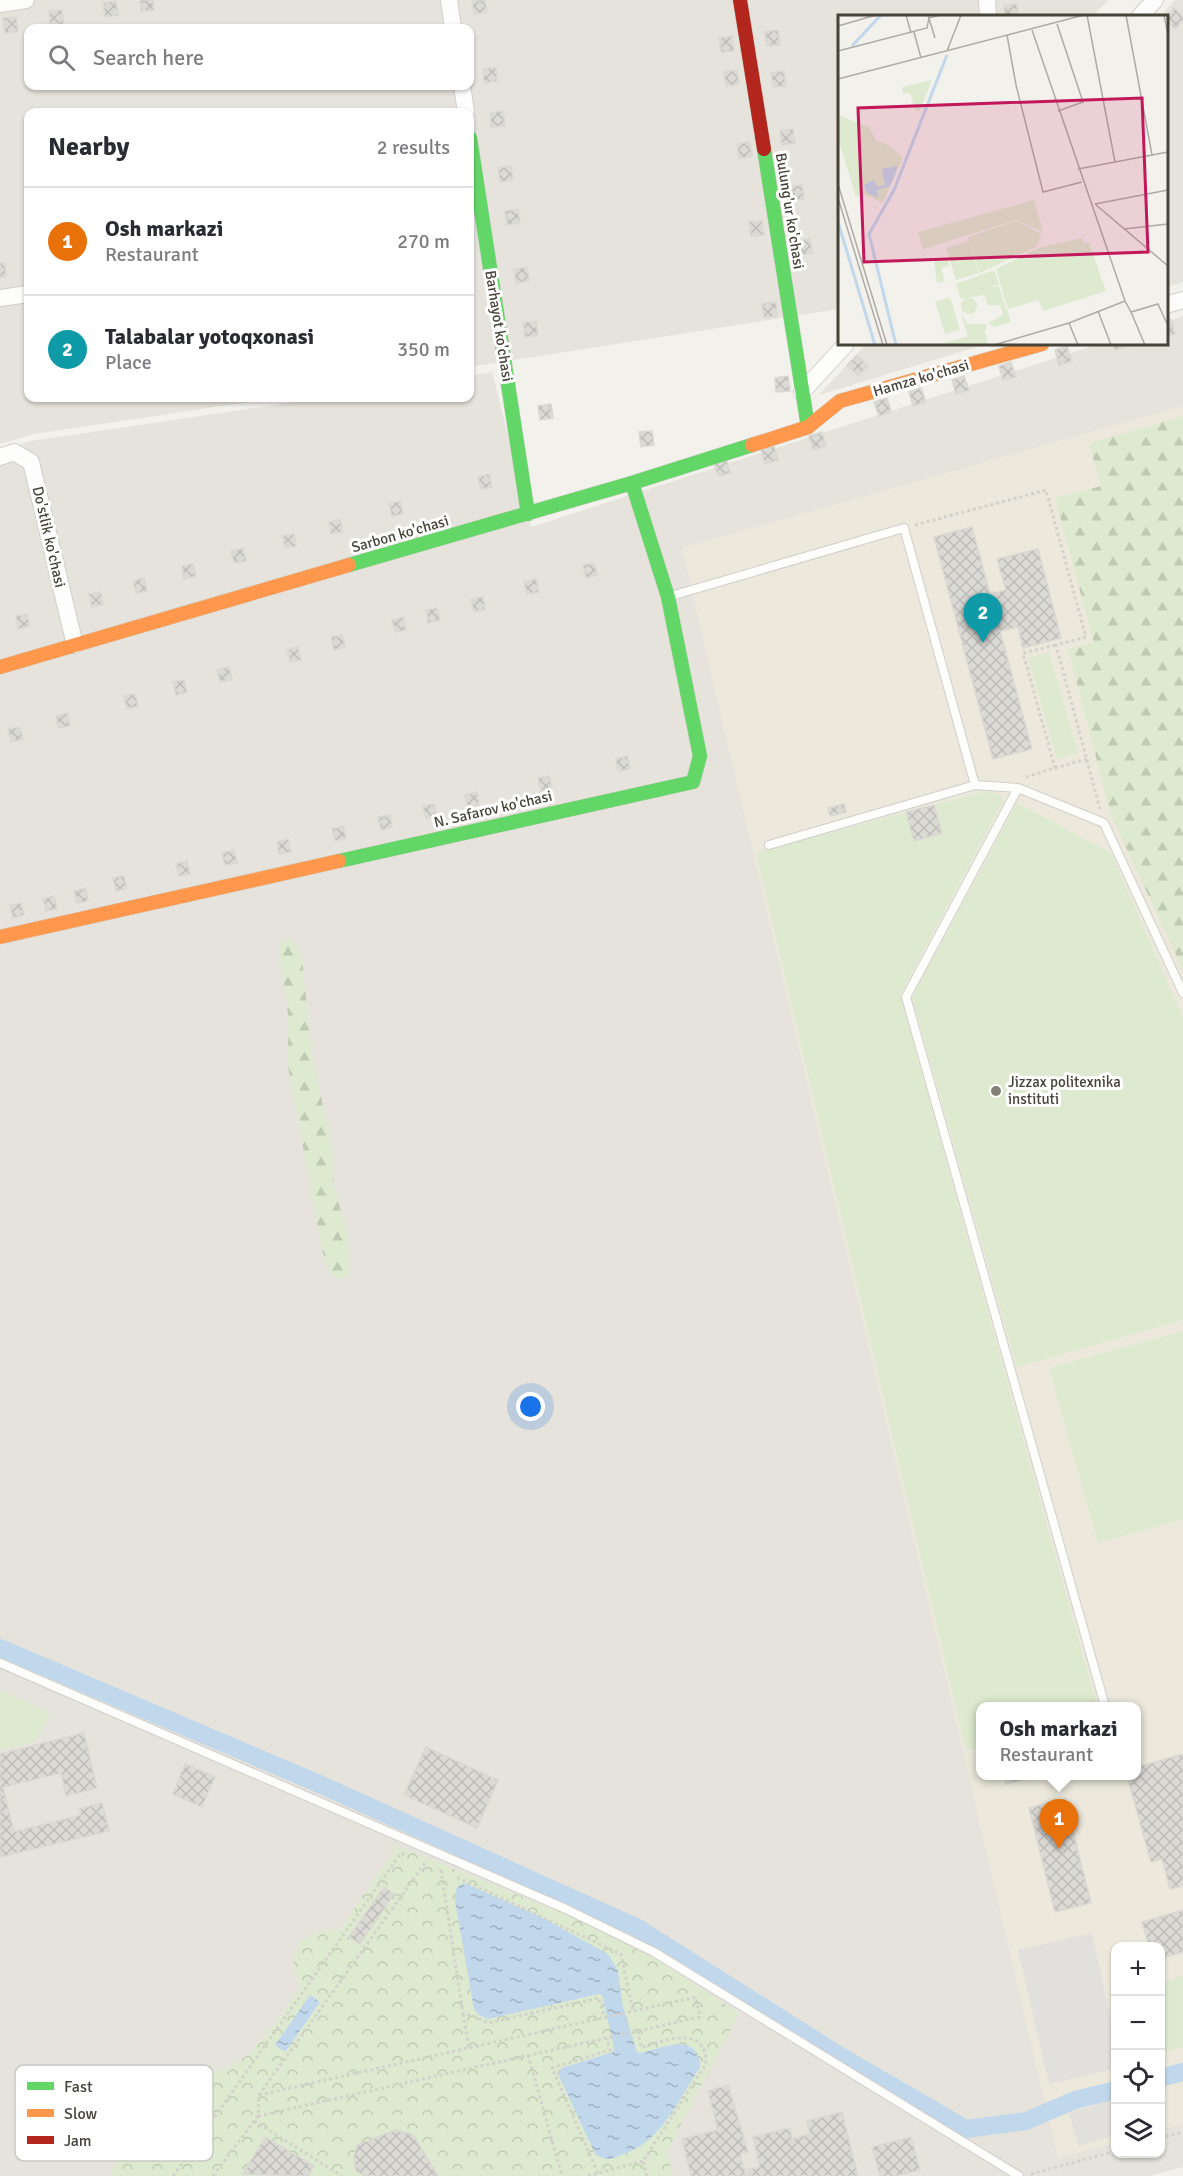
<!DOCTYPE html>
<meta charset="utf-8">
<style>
:root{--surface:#fff;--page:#f7f7f7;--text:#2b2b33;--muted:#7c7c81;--line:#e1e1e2;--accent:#838078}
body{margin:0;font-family:Signika,sans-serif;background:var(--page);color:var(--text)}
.controls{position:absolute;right:18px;bottom:18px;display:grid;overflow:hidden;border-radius:12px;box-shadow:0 2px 4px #0004}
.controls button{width:54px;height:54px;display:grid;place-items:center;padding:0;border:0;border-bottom:2px solid var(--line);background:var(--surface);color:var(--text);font:30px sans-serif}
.you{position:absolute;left:531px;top:1407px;width:21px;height:21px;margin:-15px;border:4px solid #fff;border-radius:50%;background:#1a73e8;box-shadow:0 0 0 9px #1a73e833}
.badge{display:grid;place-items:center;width:39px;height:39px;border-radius:50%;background:var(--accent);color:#fff;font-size:20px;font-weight:700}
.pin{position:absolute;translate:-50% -50px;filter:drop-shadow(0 2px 3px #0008)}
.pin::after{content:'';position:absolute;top:32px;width:21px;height:18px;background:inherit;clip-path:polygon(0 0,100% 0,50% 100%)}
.popup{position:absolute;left:976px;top:1702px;width:165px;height:78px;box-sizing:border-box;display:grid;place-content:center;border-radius:12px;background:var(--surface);filter:drop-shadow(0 2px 4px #0005);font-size:20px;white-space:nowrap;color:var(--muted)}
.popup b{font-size:22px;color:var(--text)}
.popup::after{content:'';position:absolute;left:50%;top:100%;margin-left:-12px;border:12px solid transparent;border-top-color:var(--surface)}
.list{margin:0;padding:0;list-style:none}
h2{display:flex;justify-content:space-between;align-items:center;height:78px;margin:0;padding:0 24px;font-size:26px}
h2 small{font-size:20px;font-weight:400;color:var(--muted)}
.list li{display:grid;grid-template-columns:39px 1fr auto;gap:18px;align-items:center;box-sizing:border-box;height:108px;padding:0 24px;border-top:2px solid var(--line)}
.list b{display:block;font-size:22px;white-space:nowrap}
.list p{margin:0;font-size:20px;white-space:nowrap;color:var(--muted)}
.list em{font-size:20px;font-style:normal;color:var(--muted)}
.icon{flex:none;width:33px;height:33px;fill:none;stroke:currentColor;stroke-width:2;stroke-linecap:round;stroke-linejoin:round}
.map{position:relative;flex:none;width:1183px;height:2176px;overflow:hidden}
.search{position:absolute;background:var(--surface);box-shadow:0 2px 4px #0004;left:24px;top:24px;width:450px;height:66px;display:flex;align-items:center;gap:15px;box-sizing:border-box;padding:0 21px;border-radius:12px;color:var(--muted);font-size:22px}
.panel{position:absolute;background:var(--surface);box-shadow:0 2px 4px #0004;left:24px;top:108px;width:450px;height:294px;border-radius:12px}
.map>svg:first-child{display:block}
.residential{fill:#e5e3db;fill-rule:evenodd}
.education{fill:#ece9dc;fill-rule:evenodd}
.green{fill:#ddeacf}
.forest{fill:url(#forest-firs)}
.park{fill:url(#park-crowns)}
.parking{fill:#e1e0dc}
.water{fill:url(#water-ripples)}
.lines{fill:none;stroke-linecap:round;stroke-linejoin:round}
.canal{stroke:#c1d7eb;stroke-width:18}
.building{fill:url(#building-cross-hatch);stroke:#dad8d2;stroke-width:1.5}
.lane-casing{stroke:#d0ceca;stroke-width:10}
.street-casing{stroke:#d0ceca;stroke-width:18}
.fast-casing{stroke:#d0cec4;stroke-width:15}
.slow-casing{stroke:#d0cec4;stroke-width:15}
.jam-casing{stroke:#d0cec4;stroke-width:15}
.path{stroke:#d2d1cb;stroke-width:3;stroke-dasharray:3 3;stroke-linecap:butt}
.lane{stroke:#fdfdfc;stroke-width:8}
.street{stroke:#fdfdfc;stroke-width:16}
.fast{stroke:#63d668;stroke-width:14}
.slow{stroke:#ff974d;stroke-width:14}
.jam{stroke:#b3261e;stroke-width:14}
.poi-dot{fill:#838078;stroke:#fff;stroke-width:2}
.labels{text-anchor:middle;stroke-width:6;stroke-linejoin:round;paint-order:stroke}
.street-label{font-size:15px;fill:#474339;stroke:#fff}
.poi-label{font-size:15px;fill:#474339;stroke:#fff;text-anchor:start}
.inset-river{fill:none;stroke:#c1d7eb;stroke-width:3}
.inset-road{fill:none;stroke:#aeaba4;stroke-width:1.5}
.view{fill:#c2185b;fill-opacity:0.15;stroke:#c2185b;stroke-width:3}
.inset-edge{fill:none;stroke:#474339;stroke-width:3}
.key{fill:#fff;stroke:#c8c7c4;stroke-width:1.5}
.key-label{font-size:16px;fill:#474339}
</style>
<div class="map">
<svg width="1183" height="2176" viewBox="0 0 1183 2176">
<defs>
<pattern id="forest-firs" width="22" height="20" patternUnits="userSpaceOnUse" patternTransform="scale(1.5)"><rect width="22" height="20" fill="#ddeacf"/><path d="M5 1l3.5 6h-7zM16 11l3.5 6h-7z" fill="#bfcab2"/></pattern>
<pattern id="park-crowns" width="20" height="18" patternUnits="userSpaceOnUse" patternTransform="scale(1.5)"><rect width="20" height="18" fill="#ddeacf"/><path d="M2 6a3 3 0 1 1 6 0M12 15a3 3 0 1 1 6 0" fill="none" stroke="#bfcab2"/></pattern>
<pattern id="water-ripples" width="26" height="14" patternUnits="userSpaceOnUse" patternTransform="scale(1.5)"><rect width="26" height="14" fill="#c1d7eb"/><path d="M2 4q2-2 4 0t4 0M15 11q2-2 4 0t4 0" fill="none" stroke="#9fb0bf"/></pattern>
<pattern id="building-cross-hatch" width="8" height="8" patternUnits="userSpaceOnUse" patternTransform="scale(1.5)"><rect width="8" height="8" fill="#dcdad5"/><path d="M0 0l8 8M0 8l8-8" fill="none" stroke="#bebcb8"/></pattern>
</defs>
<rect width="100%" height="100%" fill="#f2f1ec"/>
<path class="residential" d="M0,0H1108L1093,16H840L838,309L470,367V112H28V398H277L34,434L0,444ZM28,28H470V86H28Z
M1175,0H1183V282L1167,287L1166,16H1160Z
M1183,316V2167L1149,2176H0V450L31,441L323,398H470V376L492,372L531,527L1099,344H1166L1167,322ZM981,1706H1137V1776H981ZM1116,1946H1160V2154H1116Z
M866,344H986L819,395Z"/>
<path class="education" d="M1183,406V2124L1161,2130L1160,1946H1116L1115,2143L1058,2158L682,548ZM981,1706H1137V1776H981Z"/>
<path class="green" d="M1049,652L1078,753L1057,759L1028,658Z
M987,791L1001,795L1003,801L900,995L1097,1706H981V1746L966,1750L756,852Z
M1017,803L1111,853L1183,1018V1320L1017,1367L912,997Z
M1183,1331V1519L1098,1543L1049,1368Z
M0,1690L50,1713L35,1742L0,1750Z
M1183,1976V2047L1161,2053V1982Z"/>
<path class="forest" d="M1183,416V970L1111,815L1068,649L1094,643L1055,498L1101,486L1089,444Z
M291,938L302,958L312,1055L333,1153L334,1187L348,1235L349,1275L338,1279L330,1271L324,1259L289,1072C286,1052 290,1034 288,1014C286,990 279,967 279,943Z"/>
<path class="park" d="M397,1846L587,1923L658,1961L739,2013L667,2152L673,2176H110L127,2133L150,2098L173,2075C192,2073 215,2074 233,2065C257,2054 284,2009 301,1988C282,1955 302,1925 340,1930Z"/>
<path class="parking" d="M1092,1933L1115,2038V2069L1049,2084L1018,1950Z
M1115,2099V2135L1078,2146L1069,2113Z"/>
<path class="water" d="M464,1883L541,1917L608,1954L618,1971L623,2007L637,2052L641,2053C662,2048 699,2031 700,2067C685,2090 667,2126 646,2142C638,2148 629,2152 621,2155C610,2160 605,2161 595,2154L558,2074L562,2068L613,2052L614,2048L602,1995L599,1994L488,2019L479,2015L474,2009L455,1901C455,1892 455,1887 464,1883Z
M310,1995L320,2002L285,2052L275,2045Z"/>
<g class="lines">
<path class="canal" d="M0,1648L317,1783L638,1928L837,2054L966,2129L1026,2121L1075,2100L1116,2090
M1160,2078L1183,2072"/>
</g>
<path class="building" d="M140,0H153L154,10L141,11Z
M472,0H485L487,12L474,14Z
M116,1L118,15L105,17L103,3Z
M1017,4L1018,16H1005L1004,6Z
M1174,8L1183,17V20L1175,29L1166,21V16Z
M62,10L64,24L50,25L49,11Z
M16,17L18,31L5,33L3,18Z
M778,30L780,45L767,46L765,32Z
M732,36L734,51L721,52L719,38Z
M496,67L497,81L484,83L483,69Z
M737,70L739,84L726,86L724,72Z
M784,71L786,86L773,87L771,73Z
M503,111L505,126L491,127L490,113Z
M793,129L795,143L782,145L780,131Z
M750,142L752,157L739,158L737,144Z
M511,166L513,180L500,182L498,168Z
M802,185L804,199L791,201L789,186Z
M518,209L520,223L507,225L505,211Z
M762,221L764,235L751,236L749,222Z
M810,239L812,253L799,255L797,241Z
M0,263H5L6,277H0Z
M527,267L529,281L516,283L514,269Z
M776,302L777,316L764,318L762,304Z
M1171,319L1175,334L1166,336V321Z
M536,321L538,335L525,337L523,323Z
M1113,344H1127L1128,346L1115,350Z
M1067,346L1072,361L1059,365L1055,350Z
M857,355L868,366L858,376L847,365Z
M1011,362L1016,377L1003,380L999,366Z
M788,376L790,391L776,392L775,378Z
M964,376L969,390L956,394L952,380Z
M921,388L926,402L913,406L909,392Z
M887,398L891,412L879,416L874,402Z
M551,404L553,418L540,420L538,406Z
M652,431L654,445L641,447L639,432Z
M822,432L826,446L813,450L809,436Z
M774,446L778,460L765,464L761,450Z
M726,458L730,473L718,476L713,462Z
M489,474L492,487L481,489L478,477Z
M400,501L403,514L392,516L389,504Z
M340,519L343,532L331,534L329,522Z
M972,527L990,594L1006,590L997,559L1038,549L1061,638L1023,648L1018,627L1000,631L1032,749L993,759L934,537Z
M294,534L296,546L285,548L282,536Z
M243,548L246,561L234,563L231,551Z
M594,563L597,575L586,578L583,565Z
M193,564L196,576L184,579L182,566Z
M144,578L147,591L136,593L133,581Z
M536,579L539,592L527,594L524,582Z
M101,592L103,604L92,607L89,594Z
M483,597L485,609L474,612L471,599Z
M437,608L440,620L428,623L426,610Z
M27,614L30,626L18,629L16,616Z
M403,617L406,630L395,632L392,620Z
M342,635L345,647L334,650L331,637Z
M298,647L301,660L290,662L287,650Z
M229,667L232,680L220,682L217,670Z
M184,680L187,692L176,695L173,682Z
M135,694L138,706L127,709L124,696Z
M67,713L70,726L58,728L56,716Z
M20,727L23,739L11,742L8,729Z
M627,756L630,769L618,771L616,759Z
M549,776L552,788L541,791L538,778Z
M477,792L479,805L468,807L465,795Z
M434,804L437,816L426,819L423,806Z
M844,804L846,812L830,816L828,808Z
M934,805L942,833L914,841L906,812Z
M390,815L392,827L381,830L378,817Z
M343,826L346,838L335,841L332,829Z
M288,839L291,852L279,854L277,842Z
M234,850L237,863L225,865L222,853Z
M187,861L190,874L179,876L176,864Z
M124,876L127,888L116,891L113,878Z
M86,888L88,901L77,903L74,891Z
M54,896L57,909L46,911L43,899Z
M21,903L24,915L13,918L10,905Z
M84,1733L97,1788L66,1796L61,1773L3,1787L14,1832L81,1815L79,1809L102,1803L109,1831L0,1857V1754Z
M426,1747L498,1780L477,1828L404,1795Z
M1183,1754V1886L1170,1889L1162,1859L1151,1862L1127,1776H1137V1767Z
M185,1764L215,1777L202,1807L173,1794Z
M1004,1776H1040L1006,1784Z
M1065,1799L1091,1903L1055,1912L1029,1808Z
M384,1887L394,1894L360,1944L349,1937Z
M1183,1910V1952L1160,1959V1946H1149L1142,1922Z
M728,2085L748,2152L740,2154L746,2176H691L682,2139L718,2130L708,2091Z
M842,2112L858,2176H748L747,2170L760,2167L753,2137L790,2128L792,2139L810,2134L807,2121Z
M396,2130L413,2135L438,2176H365L356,2171L354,2156L357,2145Z
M265,2137L314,2166L308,2176L243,2174Z
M911,2137L920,2170L896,2176H880L872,2147Z"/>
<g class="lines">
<g class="lane-casing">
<path id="lane" d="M671,596L904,528L975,785
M769,845L975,785L1018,788
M0,1663L566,1909L654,1952L1019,2176
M1105,1706L906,997L1018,788L1104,823L1183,993"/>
</g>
<g class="street-casing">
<path id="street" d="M449,0L453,28
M987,0L988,16
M0,4L26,0
M1140,16L1155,0
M462,86L466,112
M0,298L28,294
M1166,305L1183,300
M802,392L846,344
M0,457L14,452L31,462L75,645"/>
</g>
<g class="fast-casing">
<path id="fast" d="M470,138L528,514
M764,149L808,427
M349,565L632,483L752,445
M339,861L693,782L700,756L668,597L632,483"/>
</g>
<g class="slow-casing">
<path id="slow" d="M752,445L808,427L840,401L1042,344
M0,667L349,565
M0,937L339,861"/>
</g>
<g class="jam-casing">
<path id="jam" d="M740,0L764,149"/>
</g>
<path class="path" d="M915,525L1046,490L1086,637L1056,645L1100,809
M1055,768L1087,759
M1026,777L1055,768L1023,653L1056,645
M441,1870L463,2014L474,2016L488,2023L599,1998L604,2017
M463,2014L469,2048
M638,2031L641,2047C659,2043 694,2027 704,2050C706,2053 706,2060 706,2064L643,2161L647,2176
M528,2055L562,2176
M259,2095L633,2011
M258,2116L700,2017L696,1997L633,2011L621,1954L456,1877
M254,2121L342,2176
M1160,2138L1183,2132
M598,2173L552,2068L610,2050L607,2038
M1031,2174L1116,2151
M173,2176L401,1853L406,1855
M213,2176L258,2116L259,2095L425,1863
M588,2176L643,2161"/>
<use href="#lane" class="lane"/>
<use href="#street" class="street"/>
<use href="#fast" class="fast"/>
<use href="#slow" class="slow"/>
<use href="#jam" class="jam"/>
</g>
<circle class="poi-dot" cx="996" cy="1091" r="6"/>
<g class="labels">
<g class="street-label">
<text transform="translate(790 211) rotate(81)" y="5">Bulung'ur ko'chasi</text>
<text transform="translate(499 326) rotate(81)" y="5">Barhayot ko'chasi</text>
<text transform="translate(921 378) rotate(-16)" y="5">Hamza ko'chasi</text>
<text transform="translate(400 534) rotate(-16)" y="5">Sarbon ko'chasi</text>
<text transform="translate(49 537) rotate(77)" y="5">Do'stlik ko'chasi</text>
<text transform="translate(493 809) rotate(-13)" y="5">N. Safarov ko'chasi</text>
</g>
<g class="poi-label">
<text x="1008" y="1087">Jizzax politexnika<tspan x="1008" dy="17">instituti</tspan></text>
</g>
</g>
<g transform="translate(838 15)">
<rect width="330" height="330" fill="#f2f1ec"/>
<path d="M94,65L81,97L77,95L72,78L65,79L64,72ZM196,185L205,217L178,205L85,234L80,217ZM178,206L204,219L198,232L142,258L130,222ZM131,226L141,258L118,265L108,233ZM109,243L111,251L103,253L107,266L99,268L96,247ZM156,255L161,269L152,272L161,271L168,293L165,295L169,294L173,307L156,312L150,308L165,300L162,290H150L146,280L123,284L118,269ZM112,282L122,315L107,319L97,287ZM123 291a8 8 0 1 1 16 0a8 8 0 1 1-16 0ZM122,295L129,309H148L149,314L142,317L147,316L150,330H100L130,321Z" fill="#ddeacf"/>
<path d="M244,223L246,229L251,227L268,276L205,296L201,285L170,294L158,254L203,232Z" fill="#ddeacf"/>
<path d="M0,100L31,112L38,125L52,131L65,143L45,188L27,180L18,182L0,123Z" fill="#ddeacf"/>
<path d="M60,151L52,171L39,175L40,183L28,177L26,170L36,165L39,172L47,170L44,154Z" fill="#c1d7eb"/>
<path class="inset-river" d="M14,31L43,0M0,207L37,330M58,330L31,219L56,175L109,40"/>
<path class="inset-road" d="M68,0L73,18M90,0L97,23M249,0L277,147M288,0L314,140M326,0L330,20M219,9L245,87L220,96M0,11L38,0M194,15L287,286L293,297L320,289L330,311M76,17L83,43M169,20L178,70L205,177L244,167M0,36L89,13L91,3L102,0M109,36L123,0M0,64L246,0M240,154L330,137M0,169L49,330M0,183L45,330M257,189L330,251M257,189L330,175M286,214L330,209M260,296L273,330M293,297L307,330M231,308L240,330M156,330L231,308L287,286"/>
<path class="view" d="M304,83L310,237L26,247L20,93Z"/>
<rect width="330" height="330" class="inset-edge"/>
</g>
<rect x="15" y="2065" width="198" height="96" rx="9" class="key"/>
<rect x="27" y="2082" width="27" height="8" fill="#63d668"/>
<rect x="27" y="2109" width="27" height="8" fill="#ff974d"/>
<rect x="27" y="2136" width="27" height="8" fill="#b3261e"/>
<g class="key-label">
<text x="64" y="2092">Fast</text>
<text x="64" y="2119">Slow</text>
<text x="64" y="2146">Jam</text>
</g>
</svg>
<div class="controls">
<button>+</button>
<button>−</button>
<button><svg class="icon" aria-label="locate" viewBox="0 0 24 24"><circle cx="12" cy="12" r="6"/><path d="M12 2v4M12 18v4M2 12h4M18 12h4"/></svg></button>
<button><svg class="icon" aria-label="layers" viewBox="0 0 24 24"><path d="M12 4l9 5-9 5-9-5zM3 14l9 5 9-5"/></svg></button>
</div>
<div class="you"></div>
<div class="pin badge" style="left:1059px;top:1849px;background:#e8710a">1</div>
<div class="popup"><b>Osh markazi</b>Restaurant</div>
<div class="pin badge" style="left:983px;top:643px;background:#0f9aa8">2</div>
<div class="search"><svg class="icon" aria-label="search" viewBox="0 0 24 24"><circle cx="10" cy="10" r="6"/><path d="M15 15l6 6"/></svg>Search here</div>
<section class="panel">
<h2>Nearby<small>2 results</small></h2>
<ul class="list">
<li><span class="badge" style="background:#e8710a">1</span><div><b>Osh markazi</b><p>Restaurant</p></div><em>270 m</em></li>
<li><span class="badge" style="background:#0f9aa8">2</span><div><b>Talabalar yotoqxonasi</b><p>Place</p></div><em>350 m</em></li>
</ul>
</section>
</div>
